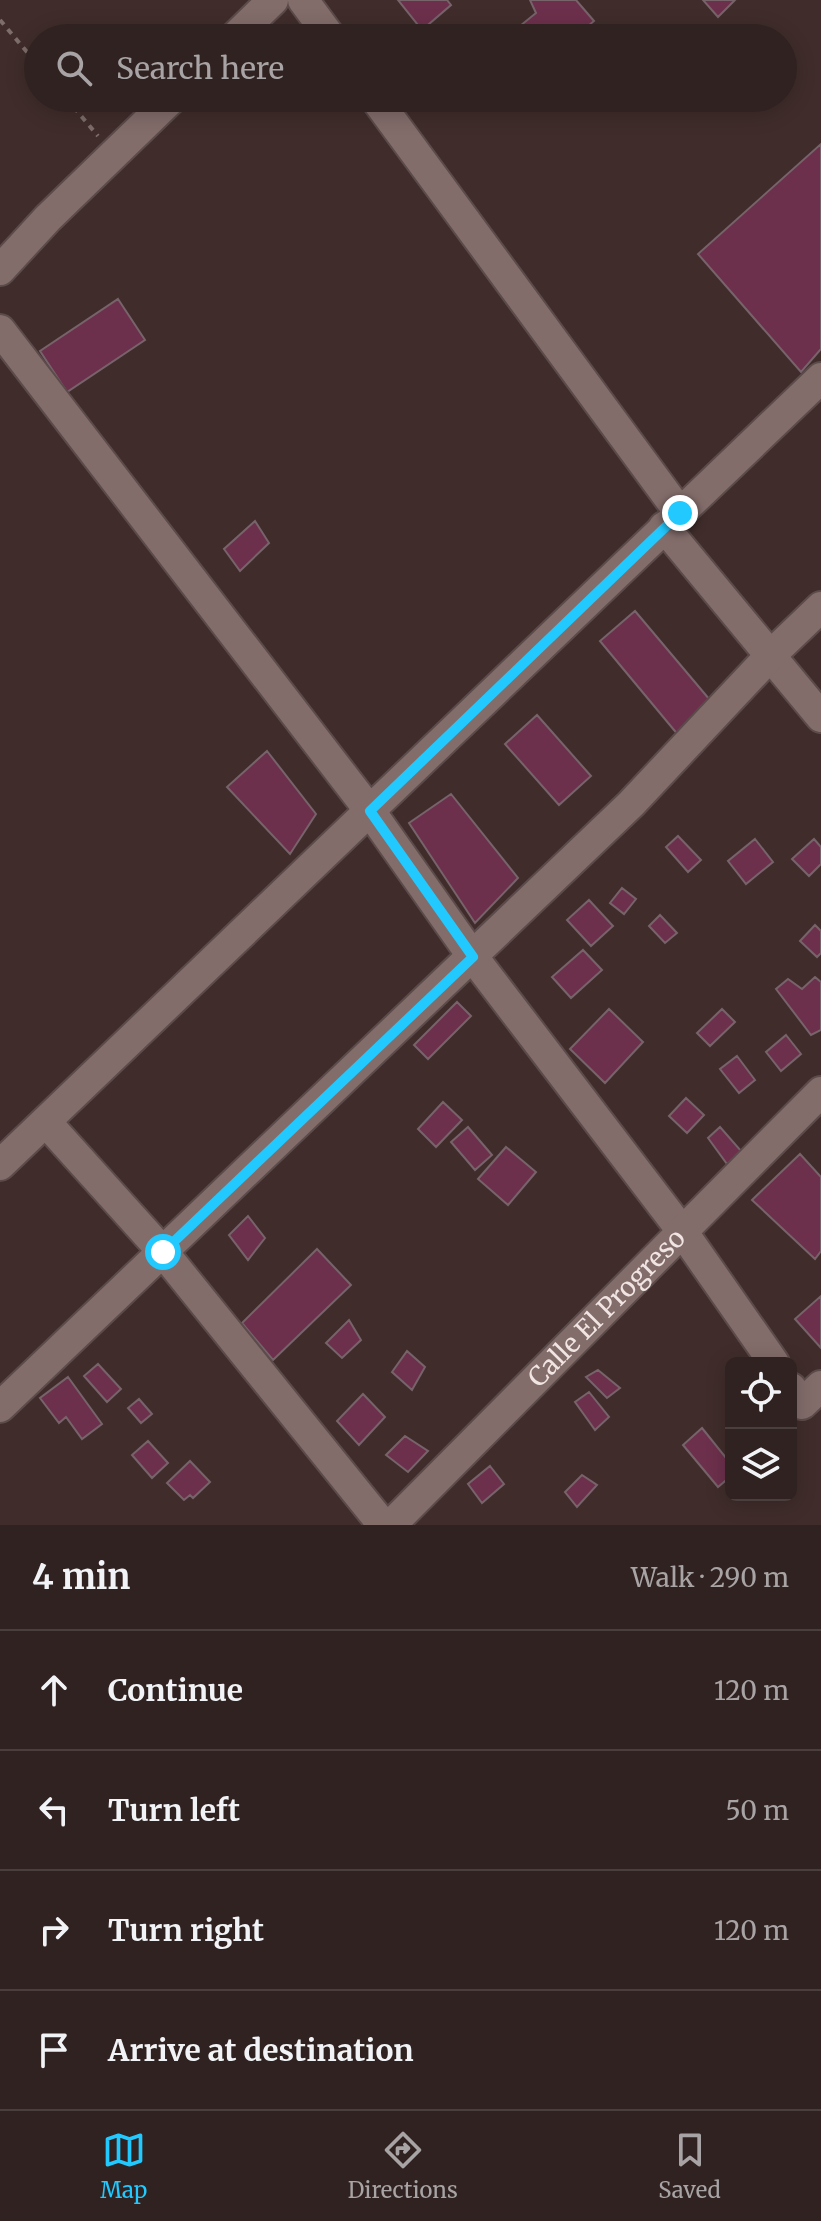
<!DOCTYPE html>
<meta charset="utf-8">
<style>
:root{--surface:#302220;--page:#382a29;--text:#f1f3f6;--muted:#a8a4a5;--line:#4b3f3e;--accent:#22c9fe}
body{margin:0;font-family:Merriweather,serif;background:var(--page);color:var(--text)}
.controls{position:absolute;right:24px;bottom:24px;display:grid;overflow:hidden;border-radius:12px;box-shadow:0 4px 20px #0003}
.controls button{width:72px;height:72px;display:grid;place-items:center;padding:0;border:0;border-bottom:2px solid var(--line);background:var(--surface);color:var(--text);font:40px sans-serif}
.stop{position:absolute;width:24px;height:24px;margin:-18px;border:6px solid #22c9fe;border-radius:50%;background:#fff}
.stop.end{background:#22c9fe;border-color:#fff;box-shadow:0 2px 8px #0008}
.list{margin:0;padding:0;list-style:none}
h2{display:flex;justify-content:space-between;align-items:center;height:104px;margin:0;padding:0 32px;font-size:34px}
h2 small{font-size:26px;font-weight:400;color:var(--muted)}
.list li{display:grid;grid-template-columns:52px 1fr auto;gap:24px;align-items:center;box-sizing:border-box;height:120px;padding:0 32px;border-top:2px solid var(--line)}
.list b{display:block;font-size:30px;white-space:nowrap}
.list em{font-size:26px;font-style:normal;color:var(--muted)}
.icon{flex:none;width:44px;height:44px;fill:none;stroke:currentColor;stroke-width:2;stroke-linecap:round;stroke-linejoin:round}
.map{position:relative;flex:none;width:821px;height:1525px;overflow:hidden}
.search{position:absolute;background:var(--surface);box-shadow:0 4px 20px #0003;left:24px;right:24px;top:24px;height:88px;display:flex;align-items:center;gap:20px;box-sizing:border-box;padding:0 28px;border-radius:44px;color:var(--muted);font-size:30px}
.sheet{height:584px;background:var(--surface)}
nav{display:flex;justify-content:space-around;align-items:center;box-sizing:border-box;height:112px;border-top:2px solid var(--line);background:var(--surface);font-size:22px;color:var(--muted)}
nav a{display:grid;justify-items:center;gap:4px}
nav .on{color:var(--accent)}
.map>svg:first-child{display:block}
.building{fill:#6d304c;stroke:#77636a;stroke-width:2}
.lines{fill:none;stroke-linecap:round;stroke-linejoin:round}
.street-casing{stroke:#5b4b4a;stroke-width:34}
.path{stroke:#7d6d6b;stroke-width:4;stroke-dasharray:6 6;stroke-linecap:butt}
.street{stroke:#836d6b;stroke-width:30}
.route{stroke:#22c9fe;stroke-width:10}
.labels{text-anchor:middle;stroke-width:6;stroke-linejoin:round;paint-order:stroke}
.street-label{font-size:26px;fill:#f1e5e3;stroke:#352321}
</style>
<div class="map">
<svg width="821" height="1525" viewBox="0 0 821 1525">
<rect width="100%" height="100%" fill="#402d2b"/>
<path class="building" d="M398,0H447L451,5L422,30Z
M530,0H576L594,21L574,38H522L515,30L536,13Z
M703,0H735L718,17Z
M821,144V349L801,372L698,254Z
M118,299L145,340L67,392L40,351Z
M255,521L269,543L240,571L224,549Z
M635,611L715,706L679,736L600,641Z
M537,715L591,776L559,805L505,744Z
M267,751L316,814L290,854L227,787Z
M451,794L518,878L475,923L409,823Z
M678,836L701,860L688,872L666,847Z
M755,839L773,862L746,884L728,861Z
M814,839L821,847V864L809,876L792,859Z
M622,888L636,899L624,914L610,903Z
M589,900L613,926L591,946L567,920Z
M660,915L677,933L665,943L649,926Z
M815,925L821,931V953L817,957L800,941Z
M583,950L602,970L571,998L552,977Z
M815,977L821,982V1030L811,1035L776,989L788,979L802,989Z
M457,1002L471,1016L428,1059L414,1045Z
M609,1009L643,1042L605,1083L570,1049Z
M722,1009L735,1022L710,1046L697,1033Z
M786,1035L801,1054L781,1071L766,1052Z
M737,1056L755,1080L739,1093L720,1069Z
M686,1098L704,1115L687,1133L669,1116Z
M443,1102L462,1120L436,1147L418,1129Z
M468,1127L492,1155L475,1170L451,1142Z
M720,1127L742,1152L727,1164L708,1138Z
M506,1147L536,1172L508,1205L478,1179Z
M800,1154L821,1177V1251L815,1259L752,1200Z
M248,1216L265,1238L248,1260L229,1235Z
M317,1249L351,1285L273,1360L242,1323Z
M821,1296V1348L795,1319Z
M349,1320L361,1340L342,1358L326,1343Z
M407,1351L425,1367L412,1390L392,1372Z
M98,1364L121,1389L107,1402L84,1376Z
M598,1370L620,1388L607,1398L586,1377Z
M68,1377L102,1424L82,1439L66,1417L59,1423L40,1398Z
M589,1392L609,1417L595,1430L575,1402Z
M363,1394L385,1417L359,1445L337,1421Z
M139,1399L152,1414L141,1423L128,1408Z
M702,1428L731,1464V1476L718,1487L683,1445Z
M405,1436L428,1451L408,1472L386,1455Z
M148,1441L168,1463L152,1478L132,1455Z
M190,1461L210,1482L193,1498L190,1495L184,1500L167,1483Z
M490,1466L504,1484L482,1503L468,1484Z
M582,1475L597,1485L577,1507L565,1492Z"/>
<g class="lines">
<g class="street-casing">
<g id="street">
<path d="M303,0L331,38"/>
<path d="M234,38L273,0"/>
<path d="M375,98L680,513"/>
<path d="M0,270L48,218L172,98"/>
<path d="M0,330L370,811L473,957L682,1231L774,1363"/>
<path d="M664,527L821,717"/>
<path d="M46,1122L163,1252L383,1525"/>
<path d="M0,1165L821,378"/>
<path d="M791,1388L802,1404L821,1386"/>
<path d="M0,1407L631,804L771,655L821,607"/>
<path id="s1" d="M391,1525L821,1092"/>
</g>
</g>
<path class="path" d="M0,20L38,65
M66,98L98,136"/>
<use href="#street" class="street"/>
</g>
<g class="lines">
<path class="route" d="M163,1252L473,957L370,811L680,513"/>
</g>
<g class="labels">
<g class="street-label">
<text dy="9" stroke="none"><textPath href="#s1" startOffset="306">Calle El Progreso</textPath></text>
</g>
</g>
</svg>
<div class="controls">
<button><svg class="icon" aria-label="locate" viewBox="0 0 24 24"><circle cx="12" cy="12" r="6"/><path d="M12 2v4M12 18v4M2 12h4M18 12h4"/></svg></button>
<button><svg class="icon" aria-label="layers" viewBox="0 0 24 24"><path d="M12 4l9 5-9 5-9-5zM3 14l9 5 9-5"/></svg></button>
</div>
<div class="stop" style="left:163px;top:1252px"></div>
<div class="stop end" style="left:680px;top:513px"></div>
<div class="search"><svg class="icon" aria-label="search" viewBox="0 0 24 24"><circle cx="10" cy="10" r="6"/><path d="M15 15l6 6"/></svg>Search here</div>
</div>
<section class="sheet">
<h2>4 min<small>Walk · 290 m</small></h2>
<ul class="list">
<li><svg class="icon" aria-label="ahead" viewBox="0 0 24 24"><path d="M12 20V5M6 11l6-6 6 6"/></svg><div><b>Continue</b></div><em>120 m</em></li>
<li><svg class="icon" aria-label="left" viewBox="0 0 24 24"><path d="M17 20v-9H6M10 6l-5 5 5 5"/></svg><div><b>Turn left</b></div><em>50 m</em></li>
<li><svg class="icon" aria-label="right" viewBox="0 0 24 24"><path d="M7 20v-9h11M14 6l5 5-5 5"/></svg><div><b>Turn right</b></div><em>120 m</em></li>
<li><svg class="icon" aria-label="arrive" viewBox="0 0 24 24"><path d="M6 21V4h12l-3 4 3 4H6"/></svg><div><b>Arrive at destination</b></div></li>
</ul>
</section>
<nav>
<a class="on"><svg class="icon" aria-label="map" viewBox="0 0 24 24"><path d="M3 6l6-2 6 2 6-2v14l-6 2-6-2-6 2zM9 4v14M15 6v14"/></svg>Map</a>
<a><svg class="icon" aria-label="directions" viewBox="0 0 24 24"><path d="M12 3l9 9-9 9-9-9zM9 14v-3h6M13 9l2 2-2 2"/></svg>Directions</a>
<a><svg class="icon" aria-label="saved" viewBox="0 0 24 24"><path d="M7 4h10v16l-5-4-5 4z"/></svg>Saved</a>
</nav>
